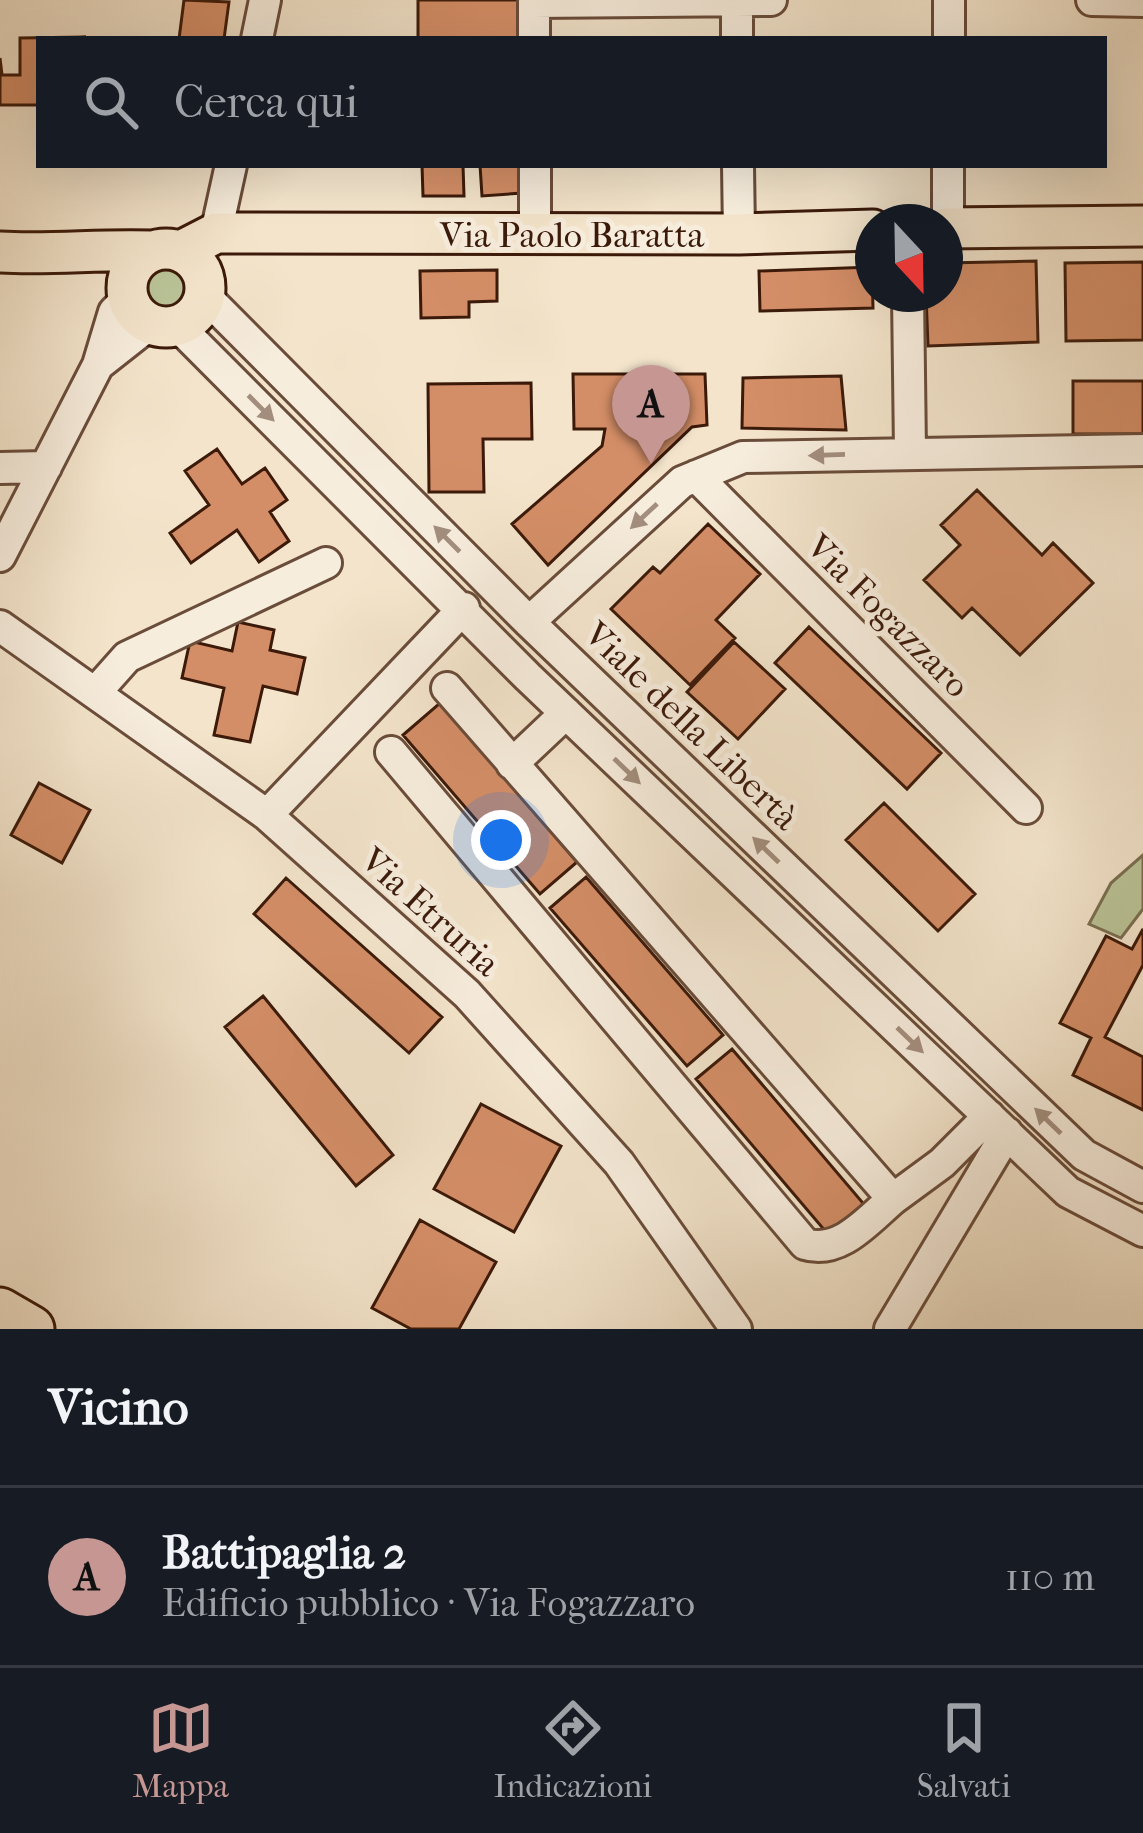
<!DOCTYPE html>
<html lang="it">
<meta charset="utf-8">
<style>
:root{--surface:#171b24;--page:#242831;--text:#f1f3f6;--muted:#9ea1a6;--line:#363941;--accent:#c59692}
body{margin:0;font-family:"IM FELL French Canon",serif;background:var(--page);color:var(--text)}
.compass{position:absolute;left:855px;top:204px;width:108px;height:108px;border-radius:50%;background:var(--surface);box-shadow:0 12px 48px #0002;rotate:158deg}
.you{position:absolute;left:501px;top:840px;width:42px;height:42px;margin:-30px;border:9px solid #fff;border-radius:50%;background:#1a73e8;box-shadow:0 0 0 18px #1a73e833}
.badge{display:grid;place-items:center;width:78px;height:78px;border-radius:50%;background:var(--accent);color:#111;font-size:39px;font-weight:700}
.pin{position:absolute;translate:-50% -99px;filter:drop-shadow(0 3px 6px #0008)}
.pin::after{content:'';position:absolute;top:63px;width:42px;height:36px;background:inherit;clip-path:polygon(0 0,100% 0,50% 100%)}
.list{margin:0;padding:0;list-style:none}
h2{display:flex;justify-content:space-between;align-items:center;height:156px;margin:0;padding:0 48px;font-size:51px}
h2 small{font-size:39px;font-weight:400;color:var(--muted)}
.list li{display:grid;grid-template-columns:78px 1fr auto;gap:36px;align-items:center;box-sizing:border-box;height:180px;padding:0 48px;border-top:3px solid var(--line)}
.list b{display:block;font-size:45px;white-space:nowrap}
.list p{margin:0;font-size:39px;white-space:nowrap;color:var(--muted)}
.list em{font-size:39px;font-style:normal;color:var(--muted)}
.icon{flex:none;width:66px;height:66px;fill:none;stroke:currentColor;stroke-width:2;stroke-linecap:round;stroke-linejoin:round}
.map{position:relative;flex:none;width:1143px;height:1329px;overflow:hidden}
.search{position:absolute;background:var(--surface);box-shadow:0 12px 48px #0002;left:36px;right:36px;top:36px;height:132px;display:flex;align-items:center;gap:30px;box-sizing:border-box;padding:0 42px;border-radius:0px;color:var(--muted);font-size:45px}
.sheet{height:336px;background:var(--surface)}
nav{display:flex;justify-content:space-around;align-items:center;box-sizing:border-box;height:168px;border-top:3px solid var(--line);background:var(--surface);font-size:33px;color:var(--muted)}
nav a{display:grid;justify-items:center;gap:6px}
nav .on{color:var(--accent)}
.map>svg:first-child{display:block}
.green{fill:#bac498;stroke:#7b6f51;stroke-width:3}
.building{fill:#d48e67;stroke:#3c1a0a;stroke-width:3}
.lines{fill:none;stroke-linecap:round;stroke-linejoin:round}
.minor-casing{stroke:#6a4c3a;stroke-width:36}
.major-casing{stroke:#3c1a0a;stroke-width:45}
.highway-casing{stroke:#3c1a0a;stroke-width:51}
.minor{stroke:#f7eddd;stroke-width:30}
.major{stroke:#f3e4cb;stroke-width:39}
.highway{stroke:#f3e4cb;stroke-width:45}
.oneway{fill:#a38e7e}
.labels{text-anchor:middle;stroke-width:10;stroke-linejoin:round;paint-order:stroke}
.street-label{font-size:36px;fill:#3c1a0a;stroke:#f7eddd}
</style>
<div class="map">
<svg width="1143" height="1329" viewBox="0 0 1143 1329">
<rect width="100%" height="100%" fill="#f3e4cb"/>
<filter id="stains"><feTurbulence type="fractalNoise" baseFrequency=".00167" numOctaves="4"/><feColorMatrix values="0 0 0 0 .2 0 0 0 0 .09 0 0 0 0 .02 0 0 0 .5 -.17"/></filter>
<radialGradient id="worn" r=".72"><stop offset=".6" stop-color="#630" stop-opacity="0"/><stop offset="1" stop-color="#630" stop-opacity=".3"/></radialGradient>
<path class="green" d="M142 288a24 24 0 1 1 48 0a24 24 0 1 1-48 0Z
M1143,855V909L1121,938L1089,924L1111,883Z"/>
<path class="building" d="M184,0L229,2L224,39H179Z
M418,0H521L522,39H418Z
M86,37L39,39V105H0V58L2,75H20V38Z
M422,165H463L464,196H423Z
M480,165H522V193L482,196Z
M1036,261L1038,342L928,346L926,294H945V263Z
M1143,262V340L1066,341L1065,263Z
M872,267L873,308L760,311L759,271Z
M497,270V301L469,302V317L421,318L420,271Z
M573,374H705L707,425L692,427L548,565L512,524L602,446L605,429H574Z
M841,376L846,430L742,428L743,378Z
M1073,381H1143V434H1073Z
M531,383L532,439H483L484,492H429L428,384Z
M217,449L242,484L265,468L287,500L270,512L289,541L259,562L237,530L191,563L170,533L209,505L185,471Z
M977,490L1042,555L1053,543L1093,583L1020,655L972,608L962,618L924,580L960,545L941,525Z
M708,524L760,574L716,620L735,638L690,685L611,609L653,567L660,573Z
M238,622L274,630L270,650L305,658L297,694L263,686L250,742L214,735L224,688L182,678L190,641L232,651Z
M809,627L941,753L907,789L775,663Z
M734,642L785,689L738,739L687,692Z
M440,703L577,862L540,894L403,735Z
M39,783L90,810L62,863L11,835Z
M884,803L975,894L938,931L846,840Z
M586,877L723,1035L687,1066L550,908Z
M286,878L442,1017L409,1053L254,914Z
M1143,929V965L1105,1037L1143,1057V1110L1073,1075L1091,1038L1060,1023L1106,936L1132,949Z
M263,996L393,1155L356,1186L225,1027Z
M732,1049L868,1209L832,1239L696,1079Z
M481,1104L561,1146L514,1232L434,1189Z
M420,1220L496,1262L459,1329H411L372,1308Z"/>
<g class="lines">
<g class="minor-casing">
<path id="minor" d="M737,0V39
M1092,0L1143,1
M257,39L265,0
M534,39V2L771,0
M949,39V0
M535,165V232
M738,165L739,234
M948,228V165
M216,233L231,165
M908,294L910,452
M205,296L529,622L1084,1155L1143,1187
M178,326L528,677L1068,1192L1143,1231
M98,365L150,324
M0,468L46,467
M696,476L1026,808
M0,556L98,365L114,312L128,298
M529,622L682,482L743,457L1143,450
M0,626L267,815L467,994L619,1163L736,1329
M95,693L127,657L326,563
M391,752L805,1244C840,1255 868,1220 893,1199L447,688
M512,764L566,713
M267,815L464,608
M893,1199L942,1163L989,1116
M890,1329L1007,1133"/>
</g>
<g class="major-casing">
<path id="major" d="M945,228L1143,226
M127 288a39 39 0 1 1 78 0a39 39 0 1 1-78 0Z
M181,251L216,233L739,234L873,230
M0,252C51,255 100,249 151,251"/>
</g>
<g class="highway-casing">
<path id="highway" d="M0,1311L31,1329"/>
</g>
<use href="#minor" class="minor"/>
<use href="#major" class="major"/>
<use href="#highway" class="highway"/>
</g>
<defs><path id="oneway-solid" d="M-6-.8H1V-3.2L6.5 0L1 3.2V.8H-6Z" transform="scale(3)"/></defs>
<g class="oneway">
<use href="#oneway-solid" transform="translate(261 408) rotate(45)"/>
<use href="#oneway-solid" transform="translate(827 455) rotate(178)"/>
<use href="#oneway-solid" transform="translate(644 516) rotate(137)"/>
<use href="#oneway-solid" transform="translate(447 539) rotate(-135)"/>
<use href="#oneway-solid" transform="translate(627 771) rotate(44)"/>
<use href="#oneway-solid" transform="translate(766 850) rotate(-136)"/>
<use href="#oneway-solid" transform="translate(910 1040) rotate(44)"/>
<use href="#oneway-solid" transform="translate(1048 1121) rotate(-136)"/>
</g>
<g class="labels">
<g class="street-label">
<text x="572" y="247">Via Paolo Baratta</text>
<text transform="translate(889 615) rotate(45)" y="13">Via Fogazzaro</text>
<text transform="translate(692 725) rotate(44)" y="13">Viale della Libertà</text>
<text transform="translate(431 911) rotate(42)" y="13">Via Etruria</text>
</g>
</g>
<rect width="100%" height="100%" filter="url(#stains)"/>
<rect width="100%" height="100%" fill="url(#worn)"/>
</svg>
<svg class="compass" viewBox="-18 -18 36 36"><path d="M0-13l5 13h-10z" fill="#e53935"/><path d="M0 13l5-13h-10z" fill="#9ea1a6"/></svg>
<div class="you"></div>
<div class="pin badge" style="left:651px;top:464px">A</div>
<div class="search"><svg class="icon" aria-label="search" viewBox="0 0 24 24"><circle cx="10" cy="10" r="6"/><path d="M15 15l6 6"/></svg>Cerca qui</div>
</div>
<section class="sheet">
<h2>Vicino<small></small></h2>
<ul class="list">
<li><span class="badge">A</span><div><b>Battipaglia 2</b><p>Edificio pubblico · Via Fogazzaro</p></div><em>110 m</em></li>
</ul>
</section>
<nav>
<a class="on"><svg class="icon" aria-label="map" viewBox="0 0 24 24"><path d="M3 6l6-2 6 2 6-2v14l-6 2-6-2-6 2zM9 4v14M15 6v14"/></svg>Mappa</a>
<a><svg class="icon" aria-label="directions" viewBox="0 0 24 24"><path d="M12 3l9 9-9 9-9-9zM9 14v-3h6M13 9l2 2-2 2"/></svg>Indicazioni</a>
<a><svg class="icon" aria-label="saved" viewBox="0 0 24 24"><path d="M7 4h10v16l-5-4-5 4z"/></svg>Salvati</a>
</nav>
